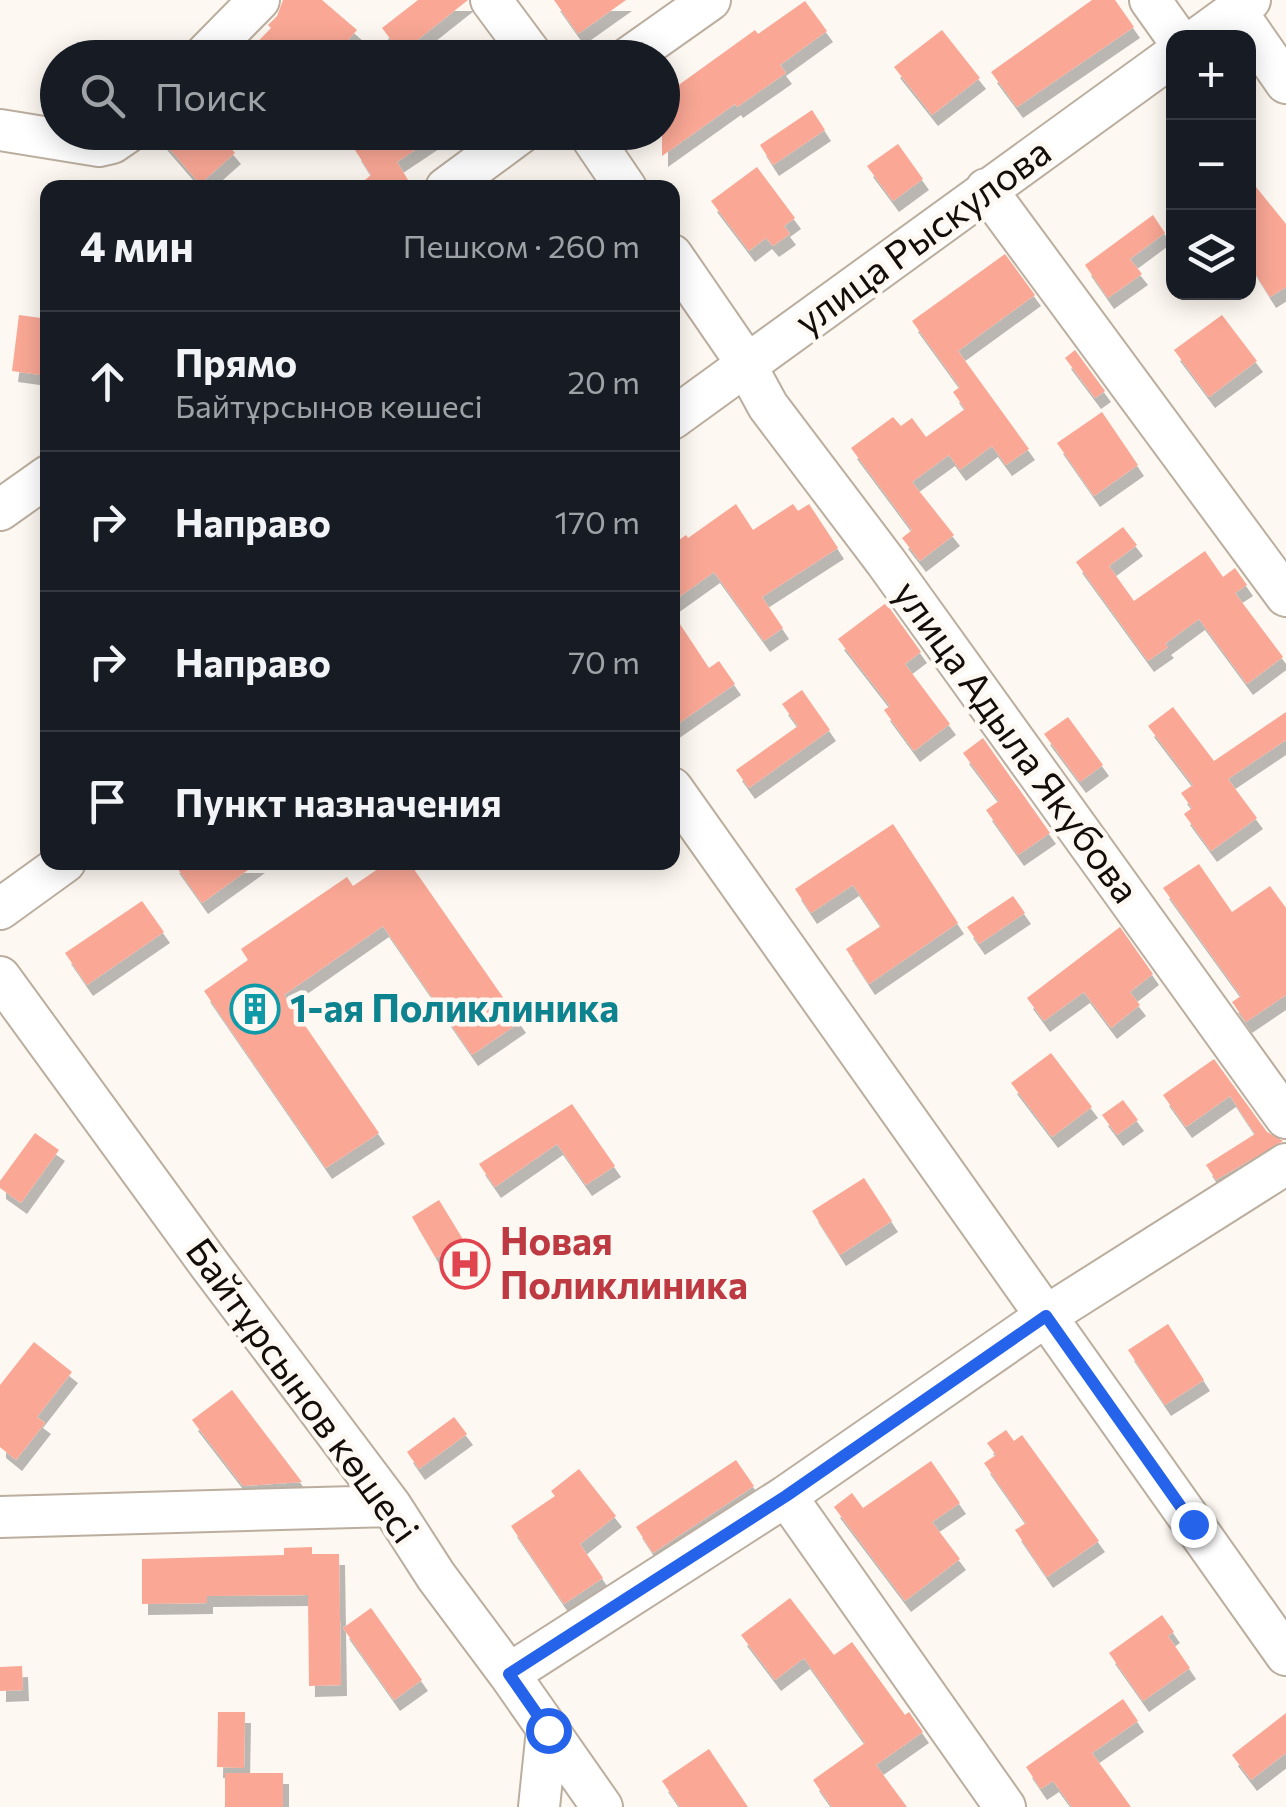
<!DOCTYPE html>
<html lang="ru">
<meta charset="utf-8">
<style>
:root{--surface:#171b24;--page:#242831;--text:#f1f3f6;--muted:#9ea1a6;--line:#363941}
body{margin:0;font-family:Commissioner,sans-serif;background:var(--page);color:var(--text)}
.controls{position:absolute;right:30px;top:30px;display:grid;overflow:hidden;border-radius:20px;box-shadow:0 5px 25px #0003}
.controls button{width:90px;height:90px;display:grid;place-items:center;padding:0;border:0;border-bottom:2px solid var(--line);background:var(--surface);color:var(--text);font:50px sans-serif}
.stop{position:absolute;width:30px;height:30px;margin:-22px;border:8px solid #2563eb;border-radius:50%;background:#fff}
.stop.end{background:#2563eb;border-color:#fff;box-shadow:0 2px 10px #0008}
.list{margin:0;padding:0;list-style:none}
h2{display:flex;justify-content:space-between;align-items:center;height:130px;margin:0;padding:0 40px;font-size:42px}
h2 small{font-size:32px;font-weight:400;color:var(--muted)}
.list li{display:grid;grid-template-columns:65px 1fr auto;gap:30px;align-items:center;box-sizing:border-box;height:140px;padding:0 40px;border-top:2px solid var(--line)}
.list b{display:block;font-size:38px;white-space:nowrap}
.list p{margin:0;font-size:32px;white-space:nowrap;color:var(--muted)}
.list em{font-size:32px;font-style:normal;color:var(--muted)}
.icon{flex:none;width:55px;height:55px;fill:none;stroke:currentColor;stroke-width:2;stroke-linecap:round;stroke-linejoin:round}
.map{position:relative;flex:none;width:1286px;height:1807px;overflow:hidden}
.search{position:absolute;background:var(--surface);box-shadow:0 5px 25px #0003;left:40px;top:40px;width:640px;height:110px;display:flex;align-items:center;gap:25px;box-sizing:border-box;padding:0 35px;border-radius:55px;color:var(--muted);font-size:38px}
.panel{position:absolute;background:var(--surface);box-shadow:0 5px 25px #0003;left:40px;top:180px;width:640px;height:690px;border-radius:20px}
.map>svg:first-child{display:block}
.building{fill:#faa795;filter:url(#shadow)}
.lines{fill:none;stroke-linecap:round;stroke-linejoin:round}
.minor-casing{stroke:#bbae9f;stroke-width:44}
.minor{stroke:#fff;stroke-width:40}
.route{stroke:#2563eb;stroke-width:12}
.labels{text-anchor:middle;stroke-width:9;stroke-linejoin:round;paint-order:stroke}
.street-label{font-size:38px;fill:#130e09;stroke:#fdf8f1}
.culture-label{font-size:38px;font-weight:bold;fill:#0d838f;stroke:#fdf8f1;text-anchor:start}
.health-label{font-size:38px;font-weight:bold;fill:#be3a42;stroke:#fdf8f1;text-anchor:start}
</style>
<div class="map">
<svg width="1286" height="1807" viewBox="0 0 1286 1807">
<defs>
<filter id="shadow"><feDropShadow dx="6" dy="11" stdDeviation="0" flood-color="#0004"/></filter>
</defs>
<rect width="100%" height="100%" fill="#fdf8f1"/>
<path class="building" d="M322,0L357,30L338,52L326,43L314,58H242L271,28L268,25L277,16L283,0Z
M418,0H468L401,53L382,28Z
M554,0H626L578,34Z
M1092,0H1115L1134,27L1017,107L991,72Z
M805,1L827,31L780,65L786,73L737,107L735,104L662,156V97L755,30L758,34Z
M942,30L980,78L932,115L894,67Z
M812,110L825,130L773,165L760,145Z
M155,132H217L235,153L200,184Z
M382,132H442L397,162L413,188H355L371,175L355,150Z
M898,144L923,179L893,201L867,166Z
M757,167L795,218L784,226L790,234L773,246L766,238L749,251L711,201Z
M1248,177L1286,224V287L1270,297L1248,262Z
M1153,215L1165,233L1130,259L1142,274L1108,298L1085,265Z
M1005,254L1035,295L958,351L1029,449L1006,465L992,446L960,470L949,455L912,482L954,535L920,561L902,538L912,530L851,448L893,417L901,426L912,418L926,437L965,409L953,392L960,387L912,321Z
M19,315L48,319V376L12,371Z
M1222,315L1257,361L1209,397L1174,350Z
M1075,350L1105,391L1095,398L1065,358Z
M1102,412L1138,465L1094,496L1057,443Z
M736,504L753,530L793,504L798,511L809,504L838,548L762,597L783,628L764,641L714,572L672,602V545L686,535L688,538Z
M1123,527L1137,545L1109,566L1134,601L1205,551L1223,577L1235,568L1247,585L1235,593L1283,657L1247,684L1199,619L1165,644L1168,647L1148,661L1076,562Z
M886,603L921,652L905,664L950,724L914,751L884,710L890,706L838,639Z
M672,612L709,668L719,661L735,684L672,728Z
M802,690L830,730L749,788L736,770L798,726L782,704Z
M1173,707L1214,761L1286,712V740L1228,779L1257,818L1211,851L1184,814L1192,808L1181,793L1193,785L1148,726Z
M1068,717L1103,765L1080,782L1044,734Z
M983,738L1050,833L1018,855L986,810L999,801L963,753Z
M893,824L958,923L869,984L846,949L881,926L853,885L811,913L795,889Z
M173,862H259L202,903Z
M388,862H409L520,1022L472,1055L383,926L284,995L379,1133L326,1168L204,991L248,960L241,949L347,877L353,886Z
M1199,864L1232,912L1270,886L1286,908V995L1246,1022L1232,1002L1241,996L1163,888Z
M1013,896L1025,913L979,944L967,927Z
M142,901L164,932L87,985L65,953Z
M1120,927L1153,974L1130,992L1140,1005L1111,1028L1084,992L1044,1021L1027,998Z
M1051,1053L1092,1107L1052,1137L1011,1083Z
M1214,1059L1267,1132L1283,1141L1216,1180L1206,1165L1255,1134L1230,1096L1186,1127L1163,1095Z
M1123,1100L1138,1120L1117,1135L1102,1115Z
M572,1104L615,1166L586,1185L557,1144L495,1187L479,1164Z
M35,1133L59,1150L21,1203L0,1188V1181Z
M864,1178L892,1221L840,1255L812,1211Z
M439,1200L464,1241L436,1258L412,1217Z
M1168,1324L1204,1380L1165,1405L1128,1350Z
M34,1342L72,1372L37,1417L45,1423L16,1460L0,1447V1385Z
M232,1390L302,1482L243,1486L192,1420Z
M454,1417L467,1434L419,1469L407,1452Z
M1006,1430L1014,1441L1022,1435L1099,1541L1047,1577L1015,1530L1026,1523L984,1463L996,1455L987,1443Z
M736,1460L754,1486L653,1553L636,1527Z
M931,1461L960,1503L932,1522L960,1559L905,1601L834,1507L852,1493L863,1508Z
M579,1469L616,1516L580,1544L603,1578L564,1604L511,1526L555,1496L551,1491Z
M312,1547V1554H339L341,1685L309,1686L308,1595L207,1596V1603L142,1604V1559L284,1555V1548Z
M790,1598L834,1655L852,1642L905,1715L909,1712L923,1732L876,1765L907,1807H832L813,1780L865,1743L804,1658L775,1680L741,1635Z
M371,1608L422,1680L394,1700L343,1628Z
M1162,1615L1174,1632L1168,1636L1190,1668L1143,1701L1109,1653Z
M22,1666L23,1690L0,1691V1667Z
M1123,1699L1138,1721L1092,1753L1131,1807H1072L1053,1781L1041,1789L1026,1767Z
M218,1712H245L244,1768L217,1767Z
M1286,1713V1753L1251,1780L1232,1755Z
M709,1749L748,1807H680L662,1781Z
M225,1773H283V1807H225Z"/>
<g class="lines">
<g class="minor-casing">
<path id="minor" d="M491,0L534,58
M1150,0L1177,38
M1236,11L1286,83
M1198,38L1250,0
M202,58L259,0
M628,58L710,0
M0,130L99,146L112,143L128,132
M588,132L626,188
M446,188L522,132
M986,189L1286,596
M672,255L738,351L768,406L886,562L1286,1118
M672,419L1174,55
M0,510L48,476
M672,788L1286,1655
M0,909L65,862
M0,977L209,1264L391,1506L436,1576L509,1674L602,1807
M786,1496L1005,1807
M0,1517L391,1506
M509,1674L786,1496L1046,1316L1286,1164
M539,1807L547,1730"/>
</g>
<use href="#minor" class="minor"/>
</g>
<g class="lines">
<path class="route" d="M548,1730L509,1674L786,1496L1046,1316L1193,1524"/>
</g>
<defs>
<g id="building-ring" transform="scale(2.5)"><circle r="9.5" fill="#fdf8f1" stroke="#0f9aa8" stroke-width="1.5"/><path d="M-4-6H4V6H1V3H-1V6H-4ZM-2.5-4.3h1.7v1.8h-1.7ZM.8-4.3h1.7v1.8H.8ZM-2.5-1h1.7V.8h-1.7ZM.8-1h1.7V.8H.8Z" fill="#0f9aa8"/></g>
<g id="hospital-ring" transform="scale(2.5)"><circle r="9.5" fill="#fdf8f1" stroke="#e0444e" stroke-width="1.5"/><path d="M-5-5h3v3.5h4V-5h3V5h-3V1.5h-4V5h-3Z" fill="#e0444e"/></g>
</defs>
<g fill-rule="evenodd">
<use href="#building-ring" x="255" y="1009"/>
<use href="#hospital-ring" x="465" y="1264"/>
</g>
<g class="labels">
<g class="street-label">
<text transform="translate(923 237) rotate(-36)" y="13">улица Рыскулова</text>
<text transform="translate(1016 742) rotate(54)" y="13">улица Адыла Якубова</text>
<text transform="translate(302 1391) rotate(54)" y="13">Байтұрсынов көшесі</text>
</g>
<g class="culture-label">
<text x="290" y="1022">1-ая Поликлиника</text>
</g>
<g class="health-label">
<text x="500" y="1255">Новая<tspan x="500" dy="44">Поликлиника</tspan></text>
</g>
</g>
</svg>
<div class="controls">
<button>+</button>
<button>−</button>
<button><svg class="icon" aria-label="layers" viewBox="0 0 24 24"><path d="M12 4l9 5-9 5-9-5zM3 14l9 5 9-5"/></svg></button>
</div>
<div class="stop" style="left:548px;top:1730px"></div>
<div class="stop end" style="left:1193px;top:1524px"></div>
<div class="search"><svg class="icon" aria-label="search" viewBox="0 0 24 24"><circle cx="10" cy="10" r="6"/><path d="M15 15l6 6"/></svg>Поиск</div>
<section class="panel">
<h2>4 мин<small>Пешком · 260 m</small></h2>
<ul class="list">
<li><svg class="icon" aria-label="ahead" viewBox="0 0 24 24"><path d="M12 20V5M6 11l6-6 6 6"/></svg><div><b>Прямо</b><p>Байтұрсынов көшесі</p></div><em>20 m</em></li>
<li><svg class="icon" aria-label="right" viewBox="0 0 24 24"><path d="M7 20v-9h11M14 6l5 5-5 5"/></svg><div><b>Направо</b></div><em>170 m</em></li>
<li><svg class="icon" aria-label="right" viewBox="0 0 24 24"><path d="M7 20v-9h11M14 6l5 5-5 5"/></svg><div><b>Направо</b></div><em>70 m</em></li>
<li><svg class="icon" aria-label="arrive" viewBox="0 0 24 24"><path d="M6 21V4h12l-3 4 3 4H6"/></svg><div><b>Пункт назначения</b></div></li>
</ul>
</section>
</div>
